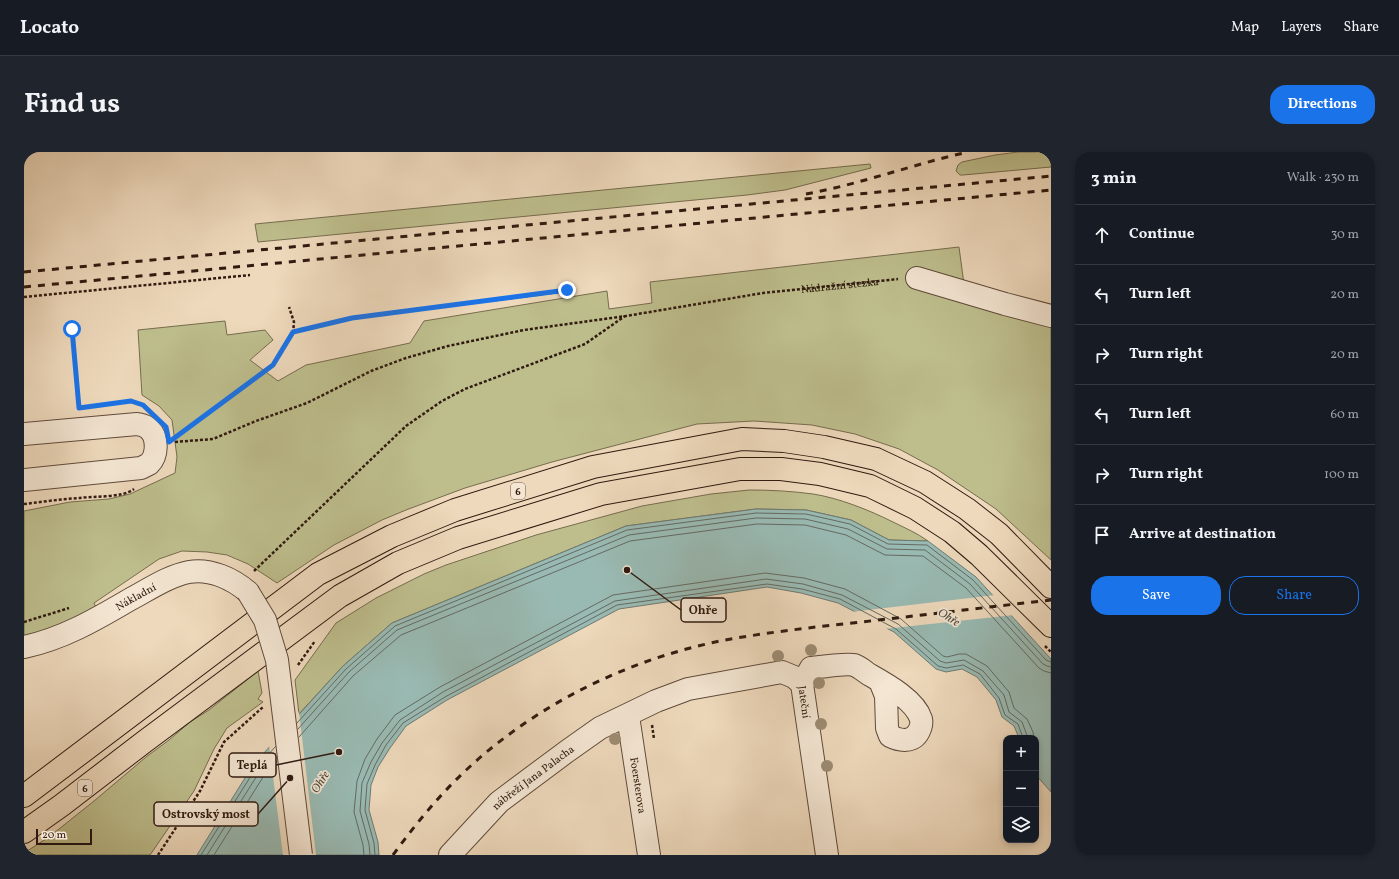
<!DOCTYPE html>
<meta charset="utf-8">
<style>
:root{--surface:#171b24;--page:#20242c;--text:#f1f3f6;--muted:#9ea1a6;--line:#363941;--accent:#1a73e8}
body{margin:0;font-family:Vollkorn,serif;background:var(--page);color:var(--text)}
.controls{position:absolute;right:12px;bottom:12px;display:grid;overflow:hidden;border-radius:8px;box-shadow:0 2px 6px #0003}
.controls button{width:36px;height:36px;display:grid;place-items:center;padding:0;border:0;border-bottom:1px solid var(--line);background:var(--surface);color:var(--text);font:20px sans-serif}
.scale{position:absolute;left:12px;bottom:10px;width:56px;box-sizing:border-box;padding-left:4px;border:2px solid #2f1a10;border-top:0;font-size:11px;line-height:14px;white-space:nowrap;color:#2f1a10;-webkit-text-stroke:3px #f4e6d3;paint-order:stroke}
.stop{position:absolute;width:12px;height:12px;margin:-9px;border:3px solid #1a73e8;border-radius:50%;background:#fff}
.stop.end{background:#1a73e8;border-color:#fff;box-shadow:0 1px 4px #0008}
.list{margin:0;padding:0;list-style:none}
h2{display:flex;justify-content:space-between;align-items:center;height:52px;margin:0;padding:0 16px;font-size:17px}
h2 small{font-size:13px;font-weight:400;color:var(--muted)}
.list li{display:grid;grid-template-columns:26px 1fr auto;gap:12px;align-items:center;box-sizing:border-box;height:60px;padding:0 16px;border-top:1px solid var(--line)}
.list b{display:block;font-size:15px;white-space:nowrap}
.list em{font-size:13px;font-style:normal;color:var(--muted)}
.actions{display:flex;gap:8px;padding:12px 16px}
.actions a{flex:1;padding:9px 0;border:1px solid var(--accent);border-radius:16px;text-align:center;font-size:14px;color:var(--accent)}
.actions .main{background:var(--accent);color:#fff}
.icon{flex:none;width:22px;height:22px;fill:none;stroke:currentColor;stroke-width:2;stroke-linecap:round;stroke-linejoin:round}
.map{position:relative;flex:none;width:1027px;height:703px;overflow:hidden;border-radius:16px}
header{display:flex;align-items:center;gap:24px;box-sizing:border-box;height:56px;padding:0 20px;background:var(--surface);border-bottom:1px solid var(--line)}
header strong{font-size:19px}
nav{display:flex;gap:22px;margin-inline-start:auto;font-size:14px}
.intro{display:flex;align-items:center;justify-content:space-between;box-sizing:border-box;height:96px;padding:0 24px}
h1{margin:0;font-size:28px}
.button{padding:10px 18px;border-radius:16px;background:var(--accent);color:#fff;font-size:14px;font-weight:700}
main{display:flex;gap:24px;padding:0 24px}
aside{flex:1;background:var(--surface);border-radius:16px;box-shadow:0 2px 6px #0003}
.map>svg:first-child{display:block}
.green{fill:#bebe8d;stroke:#766c4e}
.water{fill:#99bab3;stroke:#6f7a72}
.pier{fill:#eed9bc}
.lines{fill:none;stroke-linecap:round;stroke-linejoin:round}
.shore{stroke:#646a62;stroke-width:1}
.minor-casing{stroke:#5f4a3b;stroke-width:24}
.highway-casing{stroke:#2f1a10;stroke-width:24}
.path{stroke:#2f1a10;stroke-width:2.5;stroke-dasharray:3 2;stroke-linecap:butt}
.minor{stroke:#f4e6d3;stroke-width:22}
.highway{stroke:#eed9bc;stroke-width:22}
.rail{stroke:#2f1a10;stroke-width:3;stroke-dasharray:7 7;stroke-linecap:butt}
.minor-bridge-casing{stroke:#5f4a3b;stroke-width:24;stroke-linecap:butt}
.minor-bridge{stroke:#f4e6d3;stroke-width:22}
.tree{fill:#9d8b72}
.route{stroke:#1a73e8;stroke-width:5}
.labels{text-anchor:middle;stroke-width:3.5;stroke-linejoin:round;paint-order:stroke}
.shield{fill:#f4e6d3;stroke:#6a574a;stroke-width:1}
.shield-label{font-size:10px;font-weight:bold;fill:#2f1a10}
.street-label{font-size:11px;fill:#2f1a10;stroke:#f4e6d3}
.water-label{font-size:12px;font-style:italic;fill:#4f4a41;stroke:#f4e6d3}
.leader{fill:none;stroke:#2f1a10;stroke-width:1.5}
.callout-dot{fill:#2f1a10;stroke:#f4e6d3;stroke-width:1.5}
.callout{fill:#f4e6d3;stroke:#2f1a10;stroke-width:1.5}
.callout-label{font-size:12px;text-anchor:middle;font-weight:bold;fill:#2f1a10}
</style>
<header>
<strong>Locato</strong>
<nav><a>Map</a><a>Layers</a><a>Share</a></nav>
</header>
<div class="intro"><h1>Find us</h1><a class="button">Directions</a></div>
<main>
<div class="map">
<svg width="1027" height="703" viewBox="0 0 1027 703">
<rect width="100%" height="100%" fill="#eed9bc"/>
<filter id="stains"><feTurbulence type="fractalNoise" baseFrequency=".005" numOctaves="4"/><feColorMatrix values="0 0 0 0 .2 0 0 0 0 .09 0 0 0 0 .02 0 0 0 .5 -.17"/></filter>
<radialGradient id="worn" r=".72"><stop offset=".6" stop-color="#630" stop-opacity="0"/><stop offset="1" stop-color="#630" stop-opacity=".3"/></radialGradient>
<path class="green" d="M994,0H1027V15L939,23H936L932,19L934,13L938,10L971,3Z
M846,12L847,16L761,38L723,43L234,90L231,72Z
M935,95L942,147L1027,172V408L972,357L914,318L875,297L831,282L788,273L730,269L673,272L528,310L441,336L382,358L358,368L310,393L253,431L224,412L203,403L183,400L158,399L135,407L70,451L73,457L40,473L0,486V359L46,350L85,347L106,342L151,321L153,305L148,268L135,254L118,243L114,178L201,169L203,183L241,178L249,188L226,208L254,229L282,213L386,191L400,169L583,139L585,157L628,151L626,130Z
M725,338C746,338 767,339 789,342C815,346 845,358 869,370C881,376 893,381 904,389L865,388L827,368L782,358L732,357L602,374L368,471L319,514L275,562L271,528L312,471L352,446L400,422L422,413L512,383L618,354L687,342Z
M234,519L238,541L234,547L239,550L203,576L190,597L170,639L126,703H0V701L25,685L70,649L122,605L145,588L166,570L185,558Z"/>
<path class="water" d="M732,357L782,358L827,368L865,388L904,389L952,425L1027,507V640L1012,623V586H995L990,574L978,565L972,548L953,525L938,517L922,520L912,517L870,480L814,451L777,441L743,435L595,457L423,548L382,574L366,596L354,615L347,633L345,658L354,690L355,703H173L229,613L319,514L368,471L602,374Z"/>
<path class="pier" d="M971,443L990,463L860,477L827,460Z
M275,560L292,703H259L245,593Z"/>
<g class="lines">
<path class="shore" d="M273,571L322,517L371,474L603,378L732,361L782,362L826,372L864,392L903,393L949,428L1022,508L1027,510
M274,577L325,520L373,478L605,383L732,366L781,367L824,377L863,397L901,398L946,432L1019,512L1023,514L1027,515
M275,585L329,524L377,483L606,389L733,372L781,373L822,383L861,403L899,404L942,436L1015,516L1020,519L1027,521
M177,703L232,616L252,594
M183,703L236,619L252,601
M190,703L241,622L253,609
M340,703L339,693L330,660L333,629L341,607L353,587L371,563L416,535L589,443L741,421L780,426L821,437L877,467L919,504L923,505L935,502H942L963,514L985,540L990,556L1003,567L1009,580L1010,586
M346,703L345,692L336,659L338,631L347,610L358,591L376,568L419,540L591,449L742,427L779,432L818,443L874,472L916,509L922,511L940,508L959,519L980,543L985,560L998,570L1004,586
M351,703L350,691L341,658L343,632L351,613L362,593L379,571L421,545L593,453L743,432L778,437L816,447L872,477L914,514L922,516L939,513L956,522L975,546L981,563L994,572L999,586"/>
<g class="minor-casing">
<g id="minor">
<path d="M893,126L981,152L1027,164"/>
<path d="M0,282L113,272C118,273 121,273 125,277C134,285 134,303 125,312C123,313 119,315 117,316L0,328"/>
<path id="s2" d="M0,495C38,487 71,468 105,448C124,438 144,424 165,420C186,416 209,427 224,440"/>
<path d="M778,532L787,516C795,515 824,511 830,513C836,515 841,520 846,523C862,532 891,548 897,567C898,571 897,575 895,579C889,591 876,589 866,584L863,576L862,544L856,529"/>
<path id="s3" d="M604,564L625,703"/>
<path id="s4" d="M426,703L475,650L542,600L576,576L632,549L664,537L758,520L770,525L778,532L803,703"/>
</g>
</g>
<g class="highway-casing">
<path id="highway" d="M0,644L294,422L368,384L431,358L569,315L718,287L760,289L800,295L852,307L901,330L943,357L975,382L1027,435
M0,680L38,653L120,590L316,444L374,411L434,386L577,342L716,317H757L796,322L846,334L891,356L928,380L955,403L1027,474"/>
</g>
<g class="path">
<path d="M0,145L226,123"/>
<path d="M48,177L55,256"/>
<path d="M269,180L328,166L543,139"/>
<path d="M69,254L107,249L113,251"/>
<path d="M151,286L249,213L269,182L270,170L265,155"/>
<path id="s1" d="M151,290L189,287L232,269L283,251L347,219L382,206L424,194L500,178L602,164L739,141L874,127"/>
<path d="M0,352C18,350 37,347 56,346C71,344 98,346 110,337"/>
<path d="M230,419L382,274L418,249L441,237L561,192L601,164"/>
<path d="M0,470L45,456"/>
<path d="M1021,494L1027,500"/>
<path d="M274,513L291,489"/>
<path d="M628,573L630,587"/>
<path d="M134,703L176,639L200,590L239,555"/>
</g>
<use href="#minor" class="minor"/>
<use href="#highway" class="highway"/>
<path class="rail" d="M782,42C837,32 890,12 944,0
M0,120L1027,24
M0,135L1027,38
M369,703C390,674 413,646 438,622C510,553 604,507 701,488C746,480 791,475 837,470C900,463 964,455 1027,448"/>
<g class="minor-bridge-casing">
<path id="minor-bridge" d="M224,440L241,468L253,508L277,703"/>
</g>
<use href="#minor-bridge" class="minor-bridge"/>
</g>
<g class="tree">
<circle cx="787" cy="498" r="6"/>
<circle cx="754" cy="504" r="6"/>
<circle cx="795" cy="531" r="6"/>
<circle cx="797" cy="572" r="6"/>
<circle cx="591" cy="587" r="6"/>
<circle cx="803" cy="614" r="6"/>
</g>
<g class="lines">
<path class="route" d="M48,177L55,256L107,249L119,253L142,275L145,290L249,213L269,180L328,166L543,138"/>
</g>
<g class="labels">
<g class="shield">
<rect x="487" y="331" width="14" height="16" rx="3"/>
<rect x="54" y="628" width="14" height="16" rx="3"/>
</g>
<g class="shield-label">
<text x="494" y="343">6</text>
<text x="61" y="640">6</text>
</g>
<g class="street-label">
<text dy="4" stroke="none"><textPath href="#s1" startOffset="688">Nádražní stezka</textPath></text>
<text dy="4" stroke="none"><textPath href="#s2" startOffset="123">Nákladní</textPath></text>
<text dy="4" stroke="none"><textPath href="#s4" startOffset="431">Jateční</textPath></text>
<text dy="4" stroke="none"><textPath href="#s4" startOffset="114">nábřeží Jana Palacha</textPath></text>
<text dy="4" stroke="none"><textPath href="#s3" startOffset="70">Foersterova</textPath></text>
</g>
<g class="water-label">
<text transform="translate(925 465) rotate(32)" y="4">Ohře</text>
<text transform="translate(296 630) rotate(-57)" y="4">Ohře</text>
</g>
</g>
<path class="leader" d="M603 418L657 458M315 600L252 613M266 626L234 662"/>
<g class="callout-dot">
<circle cx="603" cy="418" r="4"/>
<circle cx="315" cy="600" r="4"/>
<circle cx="266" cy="626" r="4"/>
</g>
<g class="callout">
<rect x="657" y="446" width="45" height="24" rx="4"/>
<rect x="205" y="601" width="47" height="24" rx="4"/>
<rect x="130" y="650" width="104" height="24" rx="4"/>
</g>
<g class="callout-label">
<text x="679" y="462">Ohře</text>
<text x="228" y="617">Teplá</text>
<text x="182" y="666">Ostrovský most</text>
</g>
<rect width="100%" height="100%" filter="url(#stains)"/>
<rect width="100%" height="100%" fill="url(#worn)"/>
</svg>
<div class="controls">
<button>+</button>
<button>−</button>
<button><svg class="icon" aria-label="layers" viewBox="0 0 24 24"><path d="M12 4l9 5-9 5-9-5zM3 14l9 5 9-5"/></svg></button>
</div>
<div class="scale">20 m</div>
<div class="stop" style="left:48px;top:177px"></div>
<div class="stop end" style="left:543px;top:138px"></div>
</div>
<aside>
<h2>3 min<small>Walk · 230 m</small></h2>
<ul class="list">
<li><svg class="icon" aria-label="ahead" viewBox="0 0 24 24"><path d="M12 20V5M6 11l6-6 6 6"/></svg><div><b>Continue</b></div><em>30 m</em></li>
<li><svg class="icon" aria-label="left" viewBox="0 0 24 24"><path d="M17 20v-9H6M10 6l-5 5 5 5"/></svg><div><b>Turn left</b></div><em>20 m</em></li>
<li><svg class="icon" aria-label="right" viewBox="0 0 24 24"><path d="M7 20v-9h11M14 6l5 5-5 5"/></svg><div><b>Turn right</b></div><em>20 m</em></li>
<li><svg class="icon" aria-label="left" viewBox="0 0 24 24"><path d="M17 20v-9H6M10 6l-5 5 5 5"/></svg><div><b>Turn left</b></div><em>60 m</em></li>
<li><svg class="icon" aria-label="right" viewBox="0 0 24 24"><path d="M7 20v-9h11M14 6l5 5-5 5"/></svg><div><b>Turn right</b></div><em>100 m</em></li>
<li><svg class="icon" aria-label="arrive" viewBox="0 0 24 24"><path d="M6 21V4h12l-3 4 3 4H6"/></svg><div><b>Arrive at destination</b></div></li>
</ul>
<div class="actions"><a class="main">Save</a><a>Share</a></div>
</aside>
</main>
